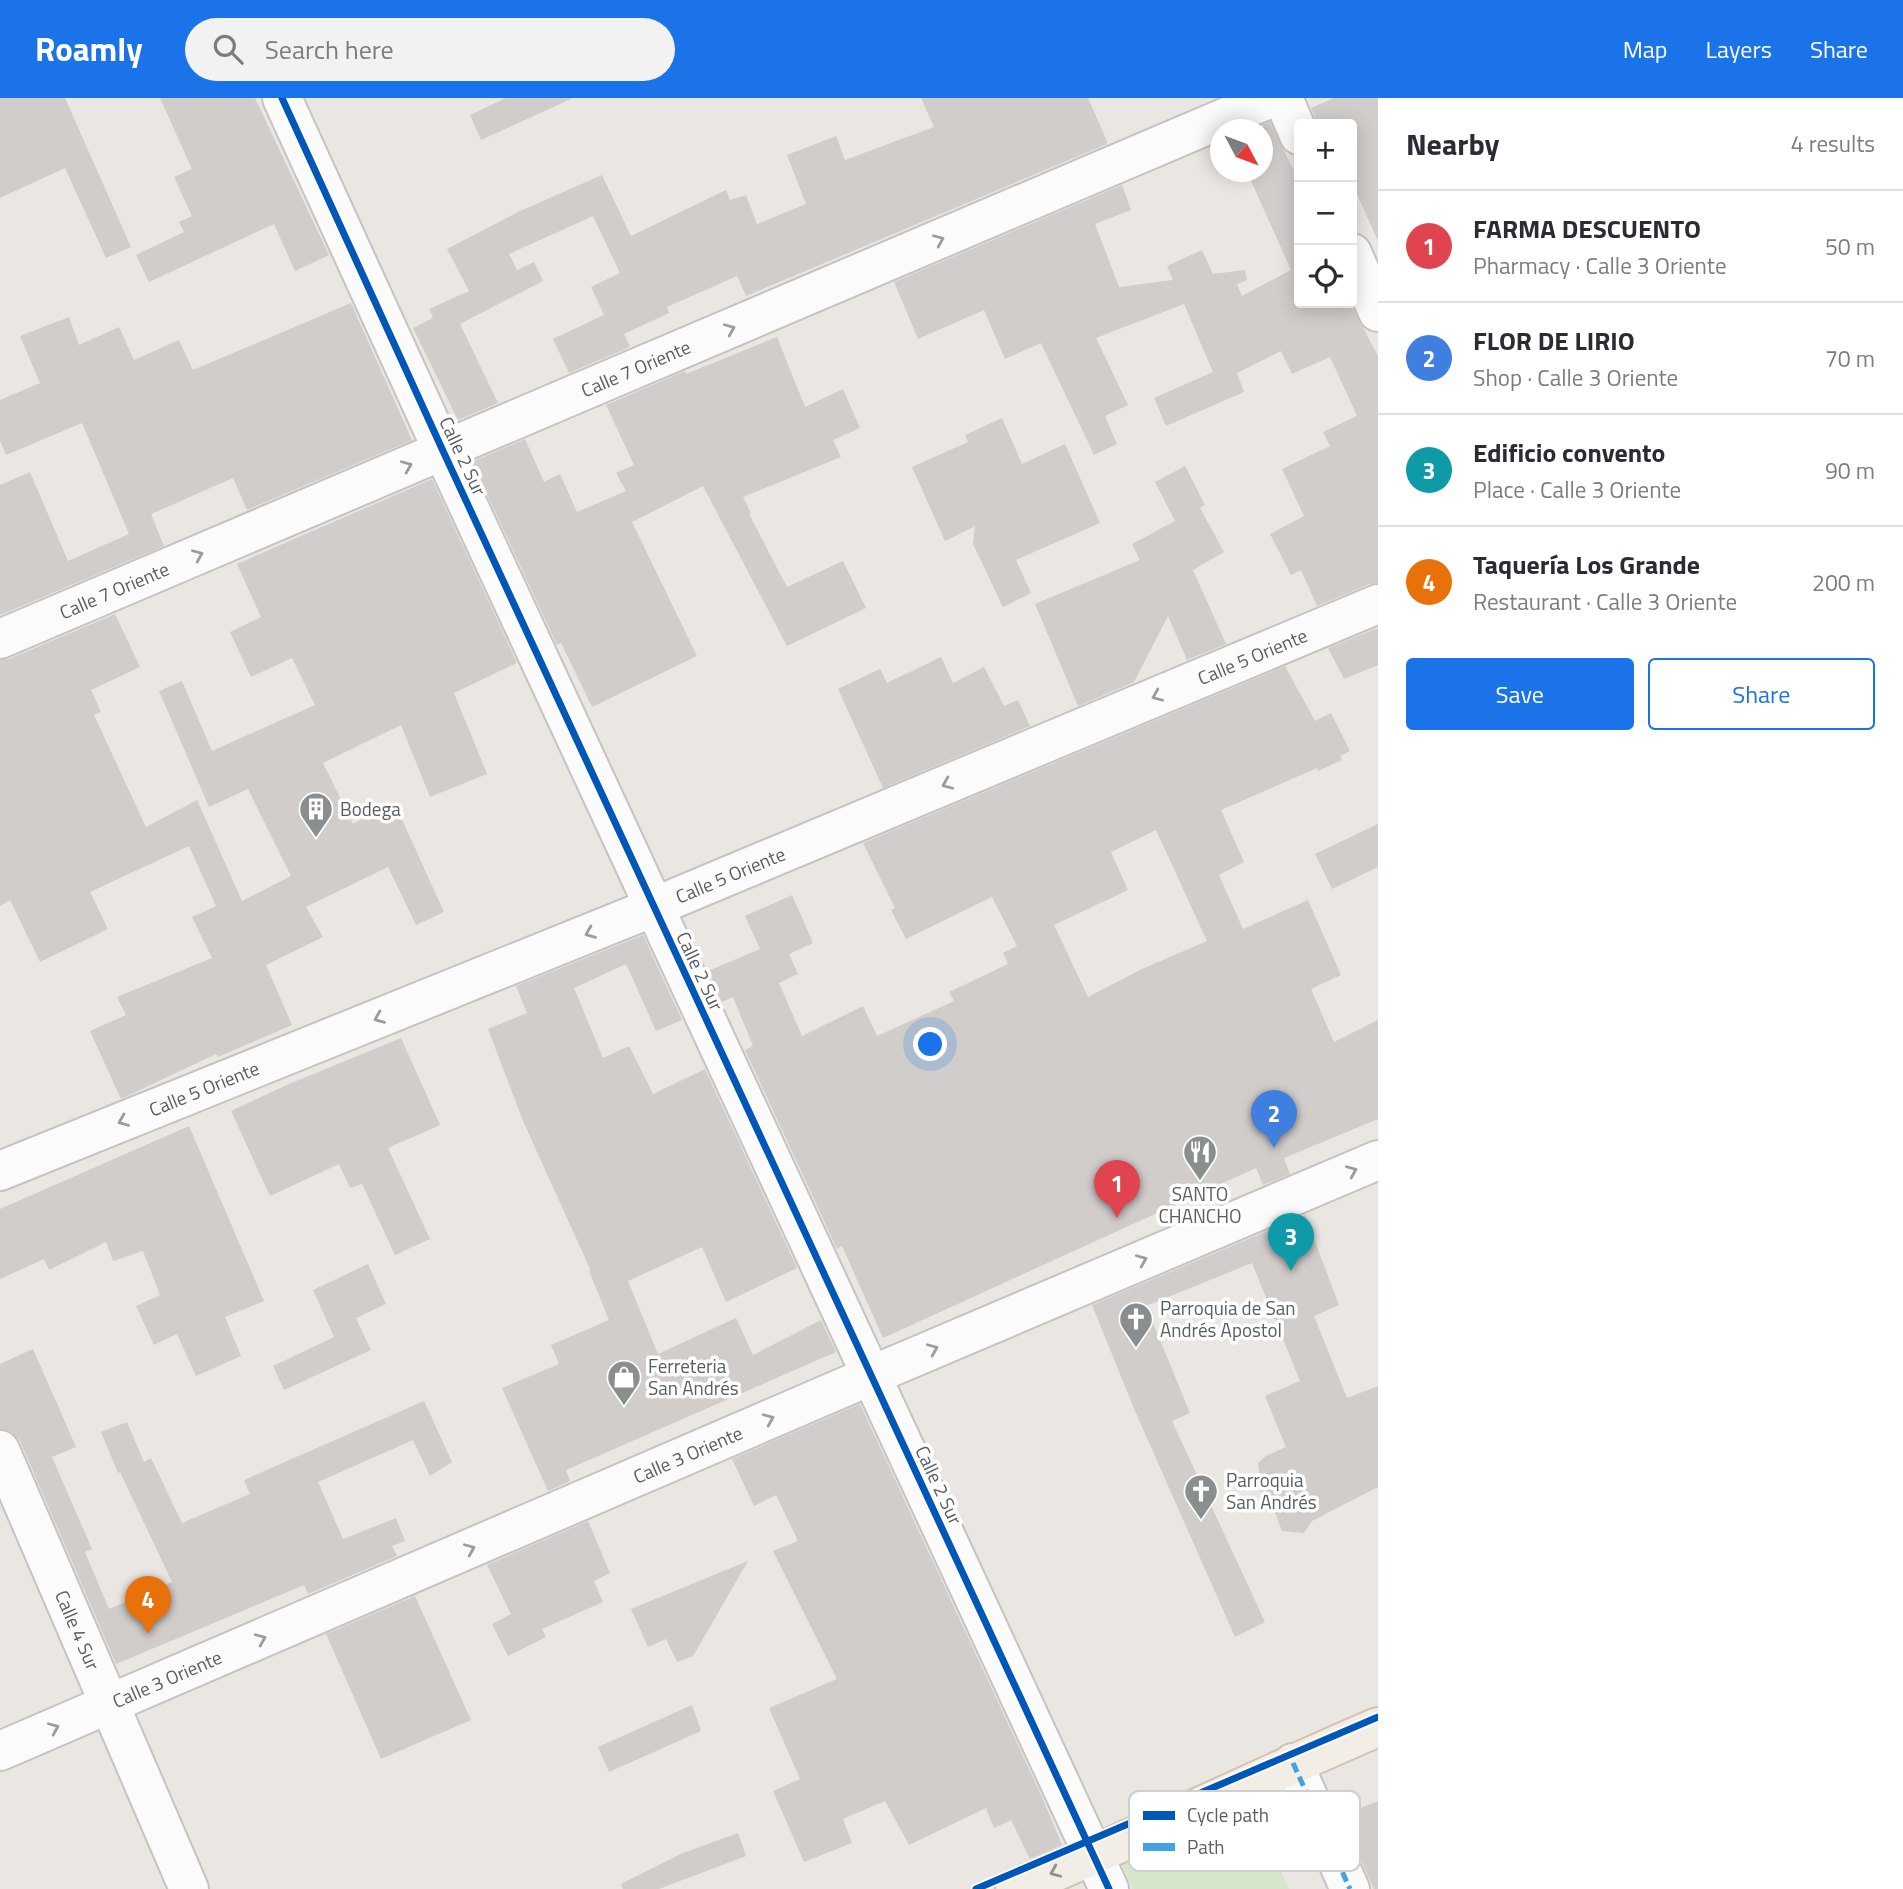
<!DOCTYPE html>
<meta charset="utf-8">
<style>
:root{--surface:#fff;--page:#f2f2f3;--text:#2b2b33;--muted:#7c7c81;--line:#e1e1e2;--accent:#1a73e8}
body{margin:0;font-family:"Titillium Web",sans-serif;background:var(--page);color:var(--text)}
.controls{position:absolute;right:21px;top:21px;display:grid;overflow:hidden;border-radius:7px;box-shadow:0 4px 18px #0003}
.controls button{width:63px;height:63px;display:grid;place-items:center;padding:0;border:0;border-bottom:2px solid var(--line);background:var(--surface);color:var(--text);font:35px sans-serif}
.compass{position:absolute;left:1210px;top:21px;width:63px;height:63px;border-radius:50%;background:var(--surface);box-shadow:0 4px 18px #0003;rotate:131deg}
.you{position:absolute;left:931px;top:947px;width:24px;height:24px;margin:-18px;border:5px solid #fff;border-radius:50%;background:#1a73e8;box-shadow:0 0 0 10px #1a73e833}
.badge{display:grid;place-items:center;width:46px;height:46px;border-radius:50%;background:var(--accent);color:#fff;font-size:23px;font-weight:700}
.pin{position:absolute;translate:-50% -58px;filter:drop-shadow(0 2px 4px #0008)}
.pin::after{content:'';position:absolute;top:37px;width:24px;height:21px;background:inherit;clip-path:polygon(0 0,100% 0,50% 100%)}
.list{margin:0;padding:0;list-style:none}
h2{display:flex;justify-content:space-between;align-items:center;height:91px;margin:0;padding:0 28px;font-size:30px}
h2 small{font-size:23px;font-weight:400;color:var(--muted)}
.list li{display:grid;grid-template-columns:46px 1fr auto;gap:21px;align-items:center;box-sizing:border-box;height:112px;padding:0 28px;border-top:2px solid var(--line)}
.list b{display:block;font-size:26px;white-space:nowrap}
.list p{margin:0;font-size:23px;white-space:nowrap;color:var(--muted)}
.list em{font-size:23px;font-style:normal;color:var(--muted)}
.actions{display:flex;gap:14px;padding:21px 28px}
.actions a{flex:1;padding:16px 0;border:2px solid var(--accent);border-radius:7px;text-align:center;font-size:24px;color:var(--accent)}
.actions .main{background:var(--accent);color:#fff}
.icon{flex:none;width:38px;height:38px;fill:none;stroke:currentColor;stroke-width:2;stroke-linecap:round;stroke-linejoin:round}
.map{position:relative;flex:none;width:1378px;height:1791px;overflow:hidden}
header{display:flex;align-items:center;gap:42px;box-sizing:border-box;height:98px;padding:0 35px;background:var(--accent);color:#fff}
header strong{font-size:33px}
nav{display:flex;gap:38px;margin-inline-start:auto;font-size:24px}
.search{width:490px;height:63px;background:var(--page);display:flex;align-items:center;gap:18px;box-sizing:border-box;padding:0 24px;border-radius:38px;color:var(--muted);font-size:26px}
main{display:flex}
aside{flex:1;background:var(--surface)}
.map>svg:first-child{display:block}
.green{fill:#d4e7ca}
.building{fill:#d0cdcb;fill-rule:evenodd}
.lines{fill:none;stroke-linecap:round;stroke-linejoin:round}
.minor-casing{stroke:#c5c4c3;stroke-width:42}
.major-casing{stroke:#d5c1ad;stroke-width:42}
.minor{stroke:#fcfbfb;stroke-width:38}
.major{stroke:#f2ede5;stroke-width:38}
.quiet{stroke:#42a2e6;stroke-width:5;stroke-dasharray:10 5;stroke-linecap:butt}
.cycleway-casing{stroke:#fff;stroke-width:11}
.cycleway{stroke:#0057b8;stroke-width:7}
.oneway{stroke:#9a9d9f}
.oneway2{stroke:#8e908f}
.labels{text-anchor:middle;stroke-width:7;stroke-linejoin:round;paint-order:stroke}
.street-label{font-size:19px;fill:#585e61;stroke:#fff}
.poi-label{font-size:19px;fill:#585e61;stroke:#fff;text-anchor:start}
.key{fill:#fff;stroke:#cdcfd0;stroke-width:2}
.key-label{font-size:19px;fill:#585e61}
</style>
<header>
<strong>Roamly</strong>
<div class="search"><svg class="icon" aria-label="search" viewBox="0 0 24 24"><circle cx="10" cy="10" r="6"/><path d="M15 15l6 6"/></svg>Search here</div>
<nav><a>Map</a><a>Layers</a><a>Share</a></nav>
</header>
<main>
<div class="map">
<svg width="1378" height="1791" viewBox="0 0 1378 1791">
<rect width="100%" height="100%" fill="#eae6e2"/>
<path class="green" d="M1227,1722L1239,1749L1264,1738L1289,1791H1133L1122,1766Z"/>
<path class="building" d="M0,0H65L131,149L106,160L65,70L0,100Z
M160,0H255L329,157L295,173L274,126L149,184L136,157L184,134L179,124L192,118L174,79L192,71Z
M506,0H573L481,42L470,17Z
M921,0H1088L1107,43V46L746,198L737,178L667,209L669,215L624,236L630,249L569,275L553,241L604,217L591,189L620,175L593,118L509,156L517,172L534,164L543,183L460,226L498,305L458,322L413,230L433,220L429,211L469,193L447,151L518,114L602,77L631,138L726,92L730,102L746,97L757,126L806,106L787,57L836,38L845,62L934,29Z
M1334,0H1378V143L1352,85V26H1318L1311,10Z
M1270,24L1299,83V205H1350L1378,258V485L1370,486L1317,508L1301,472L1291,477L1270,436L1304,418L1282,371L1330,348L1323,334L1357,318L1330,259L1292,276L1281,253L1237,275L1244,294L1166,328L1154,300L1213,274L1184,206L1096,240L1128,307L1105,318L1117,346L1094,357L1041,245L1005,261L984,212L918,241L894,184L1122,87L1131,112L1095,126L1119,189L1173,182L1167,168L1202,152L1213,176L1245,172L1247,182L1237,186L1242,198L1291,172L1247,74H1263V27Z
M351,205L412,342L247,412L233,380L151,416L164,448L0,517V387L30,374L68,463L129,436L82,325L6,357L0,343V302L40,285L20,238L69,219L79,247L119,229L134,262L179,242L193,272Z
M777,239L805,309L843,291L860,330L833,342L841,359L743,399L751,415L749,416L787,489L843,463L866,510L787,548L703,388L632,424L697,558L592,609L561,545L557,547L472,364L525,341L544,384L560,376L577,414L626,393L616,375L634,367L606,307L685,273L686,276Z
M1002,320L1022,366L1065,346L1100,425L1016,462L1031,495L1003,509L973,446L975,428L945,443L912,369L968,344L965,337Z
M1185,368L1205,407L1200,410L1224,454L1193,472L1226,546L1187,562L1168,518L1134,584L1078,608L1035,506L1140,462L1132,446L1175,423L1155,384Z
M432,381L517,565L454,595L487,676L430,699L401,627L323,665L353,726L394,704L444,814L416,827L388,769L306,809L323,839L266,867L292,927L218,959L216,956L121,1001L90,933L126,917L117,899L212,860L192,819L216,808L189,748L90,794L108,831L40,864L10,802L0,808V562L9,561L115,516L140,569L91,592L101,614L94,617L146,729L197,702L242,803L291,778L248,691L209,709L159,593L182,583L212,653L315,607L292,560L251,579L230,534L261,519L237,466Z
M1378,530V567L1344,581L1328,550Z
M941,559L953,585L984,569L1004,608L1018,602L1030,628L883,690L838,591L880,571L887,585Z
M1285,568L1315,623L1331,615L1350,653L1340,658L1342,662L1318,673L1317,670L1221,712L1244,764L1219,777L1243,831L1308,802L1341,877L1311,891L1334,944L1378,922V1021L1284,1060L1290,1076L1263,1087L1256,1070L883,1240L842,1148L837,1151L745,952L753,948L733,899L722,904L708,873L760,851L745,818L792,797L813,845L789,856L798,876L779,885L802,938L863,908L877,938L954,903L949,894L1008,866L1003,855L1017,848L992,799L906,841L891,812L895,810L863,745ZM1156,732L1207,843L1142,871L1088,899L1054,827L1128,792L1111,754Z
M1378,726V769L1332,791L1315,756Z
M643,837L682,922L656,933L626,866L574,890L603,960L629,948L653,996L705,971L797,1170L726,1204L702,1149L628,1183L658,1256L736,1220L753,1257L821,1222L836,1254L566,1372L570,1383L548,1393L502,1290L559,1266L551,1247L609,1222L589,1173H591L523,1023L488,931L527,915L516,888Z
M401,940L440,1027L388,1050L430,1141L395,1157L362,1086L350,1090L339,1066L270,1098L231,1013L289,986Z
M189,1028L264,1203L225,1219L241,1258L196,1278L177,1236L154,1247L136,1208L160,1197L143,1153L113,1163L106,1144L49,1172L44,1161L0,1181V1111Z
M1305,1117L1339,1207L1314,1218L1347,1300L1378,1288V1389L1312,1423L1304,1435L1282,1433L1266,1392L1261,1394L1258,1365L1266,1358L1286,1349L1265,1298L1300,1283L1252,1165L1146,1208L1190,1315L1172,1323L1265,1524L1235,1539L1135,1313L1092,1207Z
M368,1166L386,1206L356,1220L371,1252L284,1292L273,1268L334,1239L313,1192Z
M33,1251L76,1349L52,1359L92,1451L85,1454L109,1511L172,1484L120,1374L118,1375L101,1334L127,1324L144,1364L151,1360L182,1425L250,1396L244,1382L424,1303L452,1364L430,1378L413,1342L318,1384L343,1441L396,1420L405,1443L392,1448L397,1458L308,1496L304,1487L116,1566L20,1343L12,1334L0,1331V1266Z
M860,1306L1042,1699L1062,1747L1030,1761L1011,1722L994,1730L986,1710L909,1747L885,1703L843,1721L852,1745L804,1764L773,1693L800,1681L769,1610L837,1581L773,1453L798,1443L776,1397L754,1408L732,1361Z
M588,1423L610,1475L594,1483L603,1504L542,1531L546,1539L508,1558L492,1526L511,1516L487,1467Z
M748,1463L693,1558L677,1564L666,1541L648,1549L631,1511Z
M415,1498L471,1622L381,1661L326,1536Z
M692,1607L701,1633L609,1674L598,1649Z
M1378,1703V1791H1374L1341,1718Z
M738,1735L746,1758L659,1791H623L621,1786L683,1755Z"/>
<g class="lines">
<g class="minor-casing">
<g id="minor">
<path d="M282,0L443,353L1109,1791"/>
<path d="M1283,0L1299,37"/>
<path d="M1352,155L1378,214"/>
<path id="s1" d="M0,541L1271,0"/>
<path id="s2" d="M0,1073L649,811L1378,506"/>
<path id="s3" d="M0,1352L189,1791"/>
<path id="s4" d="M0,1653L870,1278L1378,1062"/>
<path d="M1293,1665L1350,1791"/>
</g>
</g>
<g class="major-casing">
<path id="major" d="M1015,1791C1137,1740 1256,1681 1378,1629"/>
</g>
<use href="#minor" class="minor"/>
<use href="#major" class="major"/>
<path class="quiet" d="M1293,1665L1350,1791"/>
<g class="cycleway-casing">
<path id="cycleway" d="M282,0L443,353L1109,1791
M976,1791L1378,1619"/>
</g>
<use href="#cycleway" class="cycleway"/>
</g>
<defs><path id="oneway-chevron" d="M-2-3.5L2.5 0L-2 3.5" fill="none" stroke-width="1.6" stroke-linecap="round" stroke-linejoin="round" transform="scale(1.75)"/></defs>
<g class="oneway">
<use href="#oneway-chevron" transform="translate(939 142) rotate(-23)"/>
<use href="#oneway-chevron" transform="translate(730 231) rotate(-23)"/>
<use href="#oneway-chevron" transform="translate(407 368) rotate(-23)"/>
<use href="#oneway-chevron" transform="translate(198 457) rotate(-23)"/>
<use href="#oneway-chevron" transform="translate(1157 598) rotate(157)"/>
<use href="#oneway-chevron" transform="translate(947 686) rotate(157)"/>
<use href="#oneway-chevron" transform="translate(590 835) rotate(158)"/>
<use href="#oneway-chevron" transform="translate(379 920) rotate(158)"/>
<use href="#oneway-chevron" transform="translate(123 1023) rotate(158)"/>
<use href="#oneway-chevron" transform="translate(1352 1073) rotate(-23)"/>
<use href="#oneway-chevron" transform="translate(1142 1162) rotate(-23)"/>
<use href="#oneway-chevron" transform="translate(933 1251) rotate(-23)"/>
<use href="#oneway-chevron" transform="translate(769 1321) rotate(-23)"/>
<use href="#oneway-chevron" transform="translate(470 1451) rotate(-23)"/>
<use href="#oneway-chevron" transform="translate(261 1541) rotate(-23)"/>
<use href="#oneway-chevron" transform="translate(54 1630) rotate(-23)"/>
</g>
<use class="oneway2" href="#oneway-chevron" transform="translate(1055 1774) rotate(157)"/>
<defs>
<g id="building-pin" transform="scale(1.75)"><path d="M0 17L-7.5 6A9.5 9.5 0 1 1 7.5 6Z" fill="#8b8e8e" stroke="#fff"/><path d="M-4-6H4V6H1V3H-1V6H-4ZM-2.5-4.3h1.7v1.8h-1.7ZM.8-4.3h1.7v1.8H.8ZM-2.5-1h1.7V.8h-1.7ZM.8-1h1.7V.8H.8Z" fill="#fff"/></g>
<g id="restaurant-pin" transform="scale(1.75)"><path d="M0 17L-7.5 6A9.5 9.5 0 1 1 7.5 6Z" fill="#8b8e8e" stroke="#fff"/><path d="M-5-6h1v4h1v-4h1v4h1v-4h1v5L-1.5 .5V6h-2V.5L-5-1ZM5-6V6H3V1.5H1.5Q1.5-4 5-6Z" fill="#fff"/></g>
<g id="church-pin" transform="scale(1.75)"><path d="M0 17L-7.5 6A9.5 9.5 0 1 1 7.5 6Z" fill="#8b8e8e" stroke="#fff"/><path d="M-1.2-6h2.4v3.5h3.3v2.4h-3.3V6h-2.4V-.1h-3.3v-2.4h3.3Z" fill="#fff"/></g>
<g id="shop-pin" transform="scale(1.75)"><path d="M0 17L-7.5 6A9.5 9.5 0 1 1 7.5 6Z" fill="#8b8e8e" stroke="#fff"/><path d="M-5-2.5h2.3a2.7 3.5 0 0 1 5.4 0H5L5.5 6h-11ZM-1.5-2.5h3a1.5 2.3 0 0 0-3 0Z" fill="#fff"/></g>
</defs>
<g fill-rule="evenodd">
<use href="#building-pin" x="316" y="711"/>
<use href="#restaurant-pin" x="1200" y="1054"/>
<use href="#church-pin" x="1136" y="1221"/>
<use href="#shop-pin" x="624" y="1279"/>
<use href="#church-pin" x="1201" y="1393"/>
</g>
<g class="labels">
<g class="street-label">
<text dy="7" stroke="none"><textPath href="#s1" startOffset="691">Calle 7 Oriente</textPath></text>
<text transform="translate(463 358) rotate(65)" y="7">Calle 2 Sur</text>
<text dy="7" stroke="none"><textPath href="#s1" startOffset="124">Calle 7 Oriente</textPath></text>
<text dy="7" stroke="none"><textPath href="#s2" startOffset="1354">Calle 5 Oriente</textPath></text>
<text dy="7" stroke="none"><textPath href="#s2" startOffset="788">Calle 5 Oriente</textPath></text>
<text transform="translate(700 873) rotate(65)" y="7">Calle 2 Sur</text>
<text dy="7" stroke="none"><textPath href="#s2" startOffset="220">Calle 5 Oriente</textPath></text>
<text dy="7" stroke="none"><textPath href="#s4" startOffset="749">Calle 3 Oriente</textPath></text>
<text transform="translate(939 1387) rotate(65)" y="7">Calle 2 Sur</text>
<text dy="7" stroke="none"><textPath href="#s3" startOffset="196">Calle 4 Sur</textPath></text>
<text dy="7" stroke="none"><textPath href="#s4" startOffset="182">Calle 3 Oriente</textPath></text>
</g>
<g class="poi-label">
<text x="340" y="718">Bodega</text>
<text x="1200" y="1103" text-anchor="middle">SANTO<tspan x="1200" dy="22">CHANCHO</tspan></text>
<text x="1160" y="1217">Parroquia de San<tspan x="1160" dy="22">Andrés Apostol</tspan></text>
<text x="648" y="1275">Ferreteria<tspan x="648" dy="22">San Andrés</tspan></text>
<text x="1226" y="1389">Parroquia<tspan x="1226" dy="22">San Andrés</tspan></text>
</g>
</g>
<rect x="1129" y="1693" width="231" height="80" rx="10" class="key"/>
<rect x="1143" y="1713" width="32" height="9" fill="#0057b8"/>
<rect x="1143" y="1745" width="32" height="8" fill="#42a2e6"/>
<g class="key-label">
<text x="1187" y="1724">Cycle path</text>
<text x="1187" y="1756">Path</text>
</g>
</svg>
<div class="controls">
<button>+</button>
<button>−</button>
<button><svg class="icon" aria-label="locate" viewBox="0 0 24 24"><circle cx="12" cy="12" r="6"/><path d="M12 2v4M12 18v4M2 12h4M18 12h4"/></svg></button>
</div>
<svg class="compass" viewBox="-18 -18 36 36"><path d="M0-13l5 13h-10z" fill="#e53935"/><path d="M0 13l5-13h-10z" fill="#7c7c81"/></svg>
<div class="you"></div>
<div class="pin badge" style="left:1117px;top:1120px;background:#e0444e">1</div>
<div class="pin badge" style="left:1274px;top:1050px;background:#3f7fe0">2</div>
<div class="pin badge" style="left:1291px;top:1173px;background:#0f9aa8">3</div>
<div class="pin badge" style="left:148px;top:1536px;background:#e8710a">4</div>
</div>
<aside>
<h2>Nearby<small>4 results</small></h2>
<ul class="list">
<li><span class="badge" style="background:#e0444e">1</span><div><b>FARMA DESCUENTO</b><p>Pharmacy · Calle 3 Oriente</p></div><em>50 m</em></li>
<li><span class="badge" style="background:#3f7fe0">2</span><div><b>FLOR DE LIRIO</b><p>Shop · Calle 3 Oriente</p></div><em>70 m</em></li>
<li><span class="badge" style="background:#0f9aa8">3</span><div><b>Edificio convento</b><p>Place · Calle 3 Oriente</p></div><em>90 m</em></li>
<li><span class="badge" style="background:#e8710a">4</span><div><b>Taquería Los Grande</b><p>Restaurant · Calle 3 Oriente</p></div><em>200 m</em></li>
</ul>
<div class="actions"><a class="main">Save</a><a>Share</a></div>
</aside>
</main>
